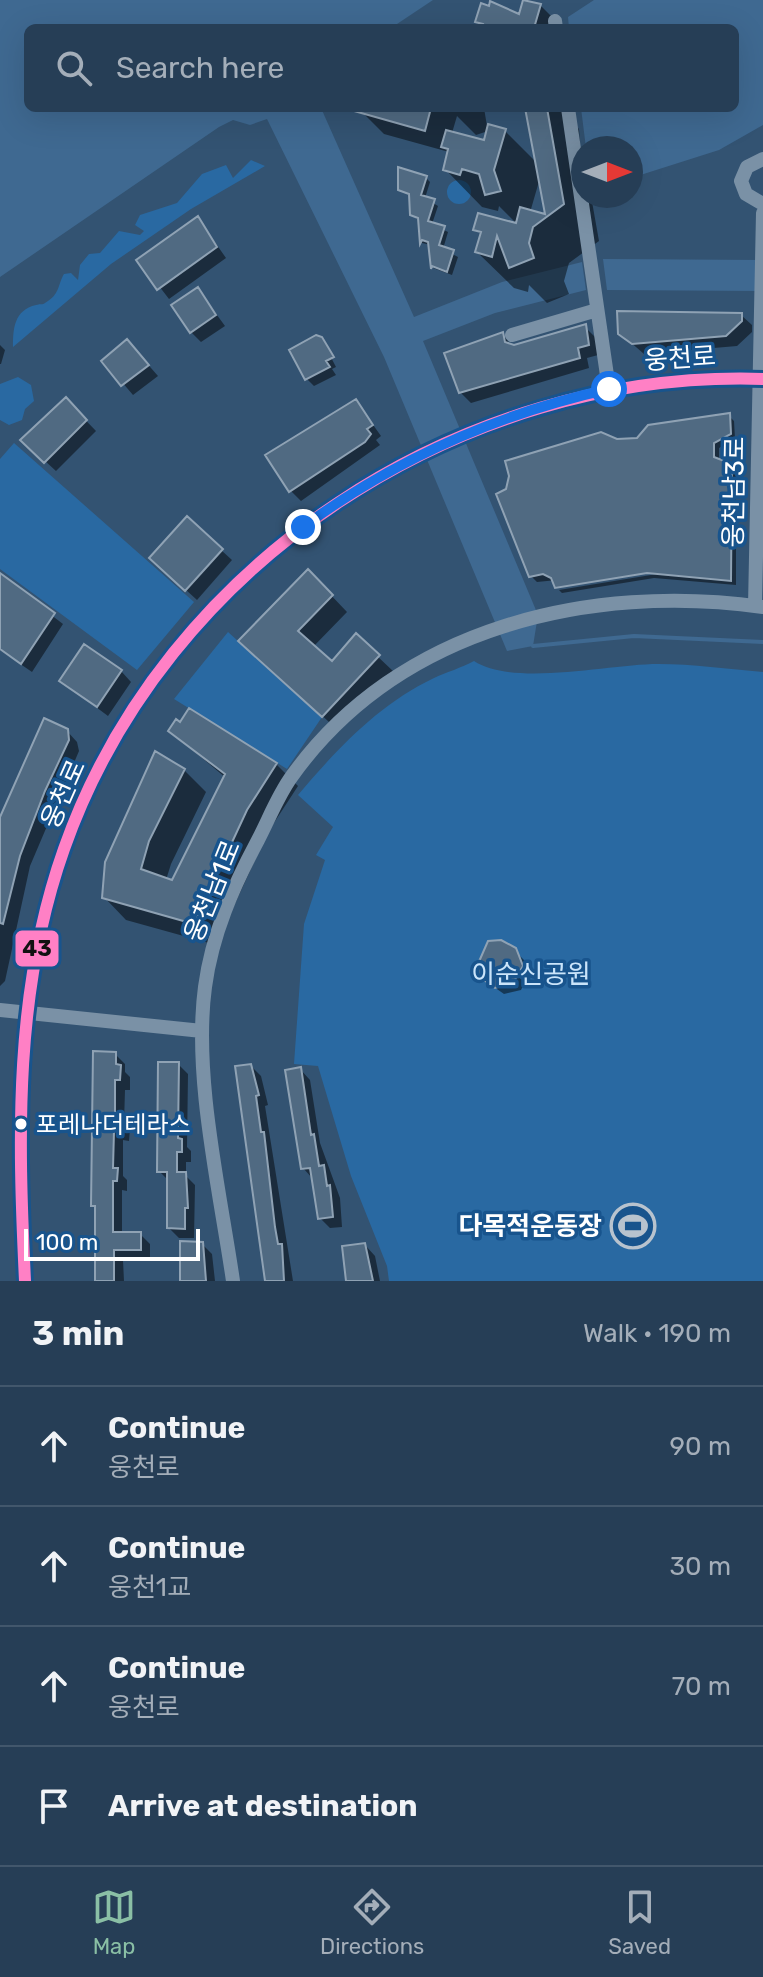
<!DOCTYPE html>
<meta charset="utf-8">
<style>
:root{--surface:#263e56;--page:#324960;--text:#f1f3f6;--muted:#a4aeb9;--line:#42576c;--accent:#8abfa5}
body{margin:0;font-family:Rubik,"Noto Sans KR",sans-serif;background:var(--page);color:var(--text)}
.compass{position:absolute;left:571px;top:136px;width:72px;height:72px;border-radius:50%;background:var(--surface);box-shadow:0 8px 32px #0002;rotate:90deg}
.scale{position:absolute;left:24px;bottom:20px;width:176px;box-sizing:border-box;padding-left:8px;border:4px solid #fff;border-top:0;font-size:22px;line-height:28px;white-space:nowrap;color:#fff;-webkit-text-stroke:6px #18548d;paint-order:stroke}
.stop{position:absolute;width:24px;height:24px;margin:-18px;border:6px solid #1a73e8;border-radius:50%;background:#fff}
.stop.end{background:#1a73e8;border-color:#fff;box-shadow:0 2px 8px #0008}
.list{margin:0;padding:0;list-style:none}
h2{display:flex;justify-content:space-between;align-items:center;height:104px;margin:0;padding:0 32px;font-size:34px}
h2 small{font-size:26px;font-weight:400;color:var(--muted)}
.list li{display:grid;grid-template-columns:52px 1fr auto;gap:24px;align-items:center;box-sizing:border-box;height:120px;padding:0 32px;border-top:2px solid var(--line)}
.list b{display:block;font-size:30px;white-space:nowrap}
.list p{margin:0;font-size:26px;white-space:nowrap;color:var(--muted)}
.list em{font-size:26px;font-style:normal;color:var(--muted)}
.icon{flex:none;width:44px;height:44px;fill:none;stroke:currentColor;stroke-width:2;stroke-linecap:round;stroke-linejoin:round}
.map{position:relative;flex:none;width:763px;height:1281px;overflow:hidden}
.search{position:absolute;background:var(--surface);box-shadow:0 8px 32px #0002;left:24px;right:24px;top:24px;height:88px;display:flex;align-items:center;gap:20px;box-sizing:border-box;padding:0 28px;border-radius:12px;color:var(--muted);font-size:30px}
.sheet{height:584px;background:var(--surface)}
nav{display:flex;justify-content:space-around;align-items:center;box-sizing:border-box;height:112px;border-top:2px solid var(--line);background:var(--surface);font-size:22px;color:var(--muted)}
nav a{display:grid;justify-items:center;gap:4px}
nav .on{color:var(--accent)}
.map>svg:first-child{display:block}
.green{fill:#2969a2}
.water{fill:#3f6991}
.shadow{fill:#0007;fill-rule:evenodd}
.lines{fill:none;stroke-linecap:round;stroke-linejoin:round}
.stream{stroke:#3f6991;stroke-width:4}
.building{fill:#506a82;stroke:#8fa2b4;stroke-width:2}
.minor{stroke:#7a91a6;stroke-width:14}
.bus-1-casing{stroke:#18548d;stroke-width:18}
.bus-1{stroke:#ff80c5;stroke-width:12}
.route{stroke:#1a73e8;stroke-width:10}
.bus-dot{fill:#fff;stroke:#18548d;stroke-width:3}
.labels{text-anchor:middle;stroke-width:7;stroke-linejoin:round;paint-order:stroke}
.bus-label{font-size:24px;fill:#fff;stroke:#18548d;text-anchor:start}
.street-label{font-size:26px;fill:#fff;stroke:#18548d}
.park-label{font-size:26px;fill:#cae4fa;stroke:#18548d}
.poi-label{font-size:26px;font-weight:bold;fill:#fff;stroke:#18548d;text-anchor:end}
.line-badge{stroke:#18548d;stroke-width:3}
.pale-badge-label{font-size:22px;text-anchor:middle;font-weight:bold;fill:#111}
</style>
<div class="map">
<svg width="763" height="1281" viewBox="0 0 763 1281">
<rect width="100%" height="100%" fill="#335372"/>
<path class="green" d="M251,160L265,166L191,209L111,264L13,347C13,329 14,310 36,305C44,303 41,306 48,301C60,293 58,284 64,274L71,273L78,280L80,265L89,254L100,253L119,231L140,235L144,231L135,225L140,215L177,203L202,174L226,165L233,178Z
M447 192a12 12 0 1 1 24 0a12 12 0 1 1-24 0Z
M18,377L31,385L34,401L25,409L22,420L9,425L0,420V384Z
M14,443L194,602L137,670L0,569V459Z
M228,632L322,717L287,769L174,699Z
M474,661C513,687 611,664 658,664C693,664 728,669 763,672V1281H389L387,1266L351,1176L318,1066L294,1064L304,924L325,860L316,855L333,827L298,795C337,749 379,704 434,678C447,672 461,668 474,661Z"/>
<path class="water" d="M0,0H433L391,28H28V108H321L414,317L502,282L582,262L586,290L495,313L423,341L538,615L533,646L507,651L384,357L267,119L250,125L233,120L219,127L0,277Z
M594,0H763V125L719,150L631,178V148H586L581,108H735V28H569L568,17Z
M603,259L763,260V291L607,290Z"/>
<path class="shadow" d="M540,5L563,28H484L478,21L521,17Z
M363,108H484L487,126L505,131L537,163L527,108H558L579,129L583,196H591L599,241L569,263L564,281L569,294L547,303L529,285L528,292L514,288L477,252L482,235L476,229L518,225L499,206L498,211L482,207L445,169L449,152L384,134L362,112ZM457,116L476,135L488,131L485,142L452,133ZM540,178L547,217L532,213L531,209Z
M426,178L430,182L425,198L438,206L432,224L448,232L443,249L458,257L452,275L433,268L431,245L422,243L420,221L412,215L411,196L400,189Z
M198,218L226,258L169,299L139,260Z
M198,289L225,326L201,342L191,332Z
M741,315L752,325V332L737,346L644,354L620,333Z
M585,327L595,337L598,355L587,358L589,368L471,403L460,392L502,334L513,347Z
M323,342L336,367L332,369L336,375L314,386L307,379Z
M0,345L5,350L1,364H0Z
M137,352L158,376L133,395L104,361Z
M66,400L96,431L56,471L33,450Z
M356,401L381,436L376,440L380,445L301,501L291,491Z
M729,416L734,421L735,439L719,448V461L736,472V585L654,578L562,593L559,590L657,574V570L537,582L531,576L616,441L637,440Z
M187,519L232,560L197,600L162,568Z
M308,571L347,612L313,647L332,664L356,636L394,672L339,731L256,656Z
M0,576L63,624L32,672L0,650Z
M121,671L131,682L108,716L61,681Z
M67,731L77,742L79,751L30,866L5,981L0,986V824Z
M170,731L276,764L298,786L268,832L216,945L126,920L104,897L184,770L206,792L171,864L166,880L173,882L226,778Z
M508,944L526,962L529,974L521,990L504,994L484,980Z
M115,1054L125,1064V1072L130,1077V1090H125L124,1123L130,1128L129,1141L123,1140V1176L127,1180V1191L122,1190V1234H140L150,1244V1260H123L124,1281H96Z
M178,1064L188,1074L187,1147L191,1151V1162H186V1176L195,1185L194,1238H179L169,1228V1181L159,1171Z
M251,1066L261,1076L268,1105L265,1106L293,1281H267Z
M300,1069L310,1080L320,1143L340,1198L342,1227L330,1228L320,1218L313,1179L303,1168Z
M202,1244L212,1254L215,1281H182Z
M365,1245L375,1256L380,1281H348Z"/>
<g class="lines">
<path class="stream" d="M533,646L634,636L763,642"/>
</g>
<path class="building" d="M523,0L541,4L534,28H482L483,24L475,22L481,3L489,6L490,1L519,14Z
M354,108H431L425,131L354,111Z
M525,108H547L564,204L533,227L529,243L534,258L509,268L497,236L492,257L475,252L481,232L473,230L478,213L516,223L520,207L545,214Z
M488,124L506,129L494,170L501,191L485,195L479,174L462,169L460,175L443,170L448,149L441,147L446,130L484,140Z
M398,167L427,176L421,195L435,199L428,221L445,226L439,245L454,250L447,272L432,266L431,269L428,242L422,240L420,244L418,218L410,215L409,194L398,190Z
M198,216L217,247L157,290L136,260Z
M198,287L216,315L190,333L171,305Z
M617,311L742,313V321L726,336L632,344L618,334Z
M586,324L589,345L578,348L580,358L459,393L444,353L503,332L505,342L514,345Z
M316,335L322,337L334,357L326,361L330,367L305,380L289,350Z
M127,339L149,365L121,386L101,361Z
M66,397L87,420L44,463L20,440Z
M356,399L373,425L367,429L371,434L365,442L289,492L265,455Z
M730,413L731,434L714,443V457L732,464L731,581L647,573L555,588L551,578L543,574L529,577L496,494L506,489L509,476L505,461L601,432L617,439L637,438L648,425Z
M187,516L223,549L185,591L149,558Z
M308,569L333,595L298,631L332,661L356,633L380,655L322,717L238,641Z
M0,573L55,613L21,664L0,649Z
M84,644L122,670L97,707L59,681Z
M189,708L277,763L247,810L194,924L102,898L105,862L155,751L185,769L149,841L141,869L172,880L225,774L168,731L176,719L180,722Z
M44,718L68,729L69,740L45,791L20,856L3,924L0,923V817Z
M501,940L516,948L523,966L513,983L495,988L474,973L488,941Z
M93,1051L116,1052V1064L121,1065L120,1080H115V1116H120V1131H114L113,1168H118L117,1181H113V1232H141V1250H114V1281H95V1206H91Z
M158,1062H179L178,1138L182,1139V1152H177V1172H186L188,1208H185V1229L167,1228V1172H157Z
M251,1064L259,1095L256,1096L261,1132H264L275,1227L278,1244H282L284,1281H265L235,1066Z
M301,1067L311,1135L314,1134L319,1166L324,1165L327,1186L330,1185L333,1217L318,1219L310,1168L301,1169L285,1070Z
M180,1241L203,1242L206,1281H180Z
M365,1243L373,1281H346L342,1246Z"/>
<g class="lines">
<path class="minor" d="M555,21L556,28
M568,108L609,389
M763,159L747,167L741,181L746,194L763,204
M512,335L597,310
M755,606L763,213
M0,1010L202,1031
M25,1281C18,1135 14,990 64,849C165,562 461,369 763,379
M233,1281C220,1191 193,1076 205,987C212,934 233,887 258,840C269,819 278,795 292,776C399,627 590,583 763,607"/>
<g class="bus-1-casing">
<path id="bus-1" d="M25,1281C18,1135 14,990 64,849C165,562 461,369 763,379"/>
</g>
<use href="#bus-1" class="bus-1"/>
</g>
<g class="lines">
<path class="route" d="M303,527C395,459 498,414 609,389"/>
</g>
<defs>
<g id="stadium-ring" transform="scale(2.3)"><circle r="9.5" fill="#18548d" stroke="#b8c3ce" stroke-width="1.5"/><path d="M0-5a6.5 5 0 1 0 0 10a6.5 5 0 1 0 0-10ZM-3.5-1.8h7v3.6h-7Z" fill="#b8c3ce"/></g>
</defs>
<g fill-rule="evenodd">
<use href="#stadium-ring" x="633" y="1226"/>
</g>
<circle class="bus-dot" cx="21" cy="1124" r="7"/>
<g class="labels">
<g class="bus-label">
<text x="36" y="1133">포레나더테라스</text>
</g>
<g class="street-label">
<text transform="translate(680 358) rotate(-4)" y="9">웅천로</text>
<text transform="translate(734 492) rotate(-89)" y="9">웅천남3로</text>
<text transform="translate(63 794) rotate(-66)" y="9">웅천로</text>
<text transform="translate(212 891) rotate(-68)" y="9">웅천남1로</text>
</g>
<g class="park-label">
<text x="531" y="983">이순신공원</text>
</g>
<g class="poi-label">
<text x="602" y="1235">다목적운동장</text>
</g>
</g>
<rect class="line-badge" x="14" y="929" width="46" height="39" rx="8" fill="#ff80c5"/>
<g class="pale-badge-label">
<text x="37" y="956">43</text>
</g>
</svg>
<svg class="compass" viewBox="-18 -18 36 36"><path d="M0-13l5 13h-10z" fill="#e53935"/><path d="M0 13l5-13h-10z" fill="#a4aeb9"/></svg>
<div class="scale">100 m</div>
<div class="stop" style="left:609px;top:389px"></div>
<div class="stop end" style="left:303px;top:527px"></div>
<div class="search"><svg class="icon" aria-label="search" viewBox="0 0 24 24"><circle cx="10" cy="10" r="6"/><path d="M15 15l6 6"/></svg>Search here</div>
</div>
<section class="sheet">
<h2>3 min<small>Walk · 190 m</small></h2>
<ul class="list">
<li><svg class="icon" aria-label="ahead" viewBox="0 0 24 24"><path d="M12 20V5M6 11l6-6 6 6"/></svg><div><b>Continue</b><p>웅천로</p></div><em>90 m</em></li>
<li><svg class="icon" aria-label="ahead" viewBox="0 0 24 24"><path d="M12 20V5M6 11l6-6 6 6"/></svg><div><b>Continue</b><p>웅천1교</p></div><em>30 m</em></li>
<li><svg class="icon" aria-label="ahead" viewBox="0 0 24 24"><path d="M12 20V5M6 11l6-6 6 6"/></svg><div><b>Continue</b><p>웅천로</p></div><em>70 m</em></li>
<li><svg class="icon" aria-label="arrive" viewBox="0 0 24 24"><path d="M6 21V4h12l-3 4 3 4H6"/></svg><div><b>Arrive at destination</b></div></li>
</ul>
</section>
<nav>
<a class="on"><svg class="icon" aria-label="map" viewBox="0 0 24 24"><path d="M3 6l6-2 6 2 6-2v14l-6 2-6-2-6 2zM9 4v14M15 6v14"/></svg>Map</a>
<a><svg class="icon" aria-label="directions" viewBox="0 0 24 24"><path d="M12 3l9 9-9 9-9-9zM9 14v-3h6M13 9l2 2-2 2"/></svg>Directions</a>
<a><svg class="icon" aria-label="saved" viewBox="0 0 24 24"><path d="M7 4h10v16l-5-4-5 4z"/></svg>Saved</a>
</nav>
